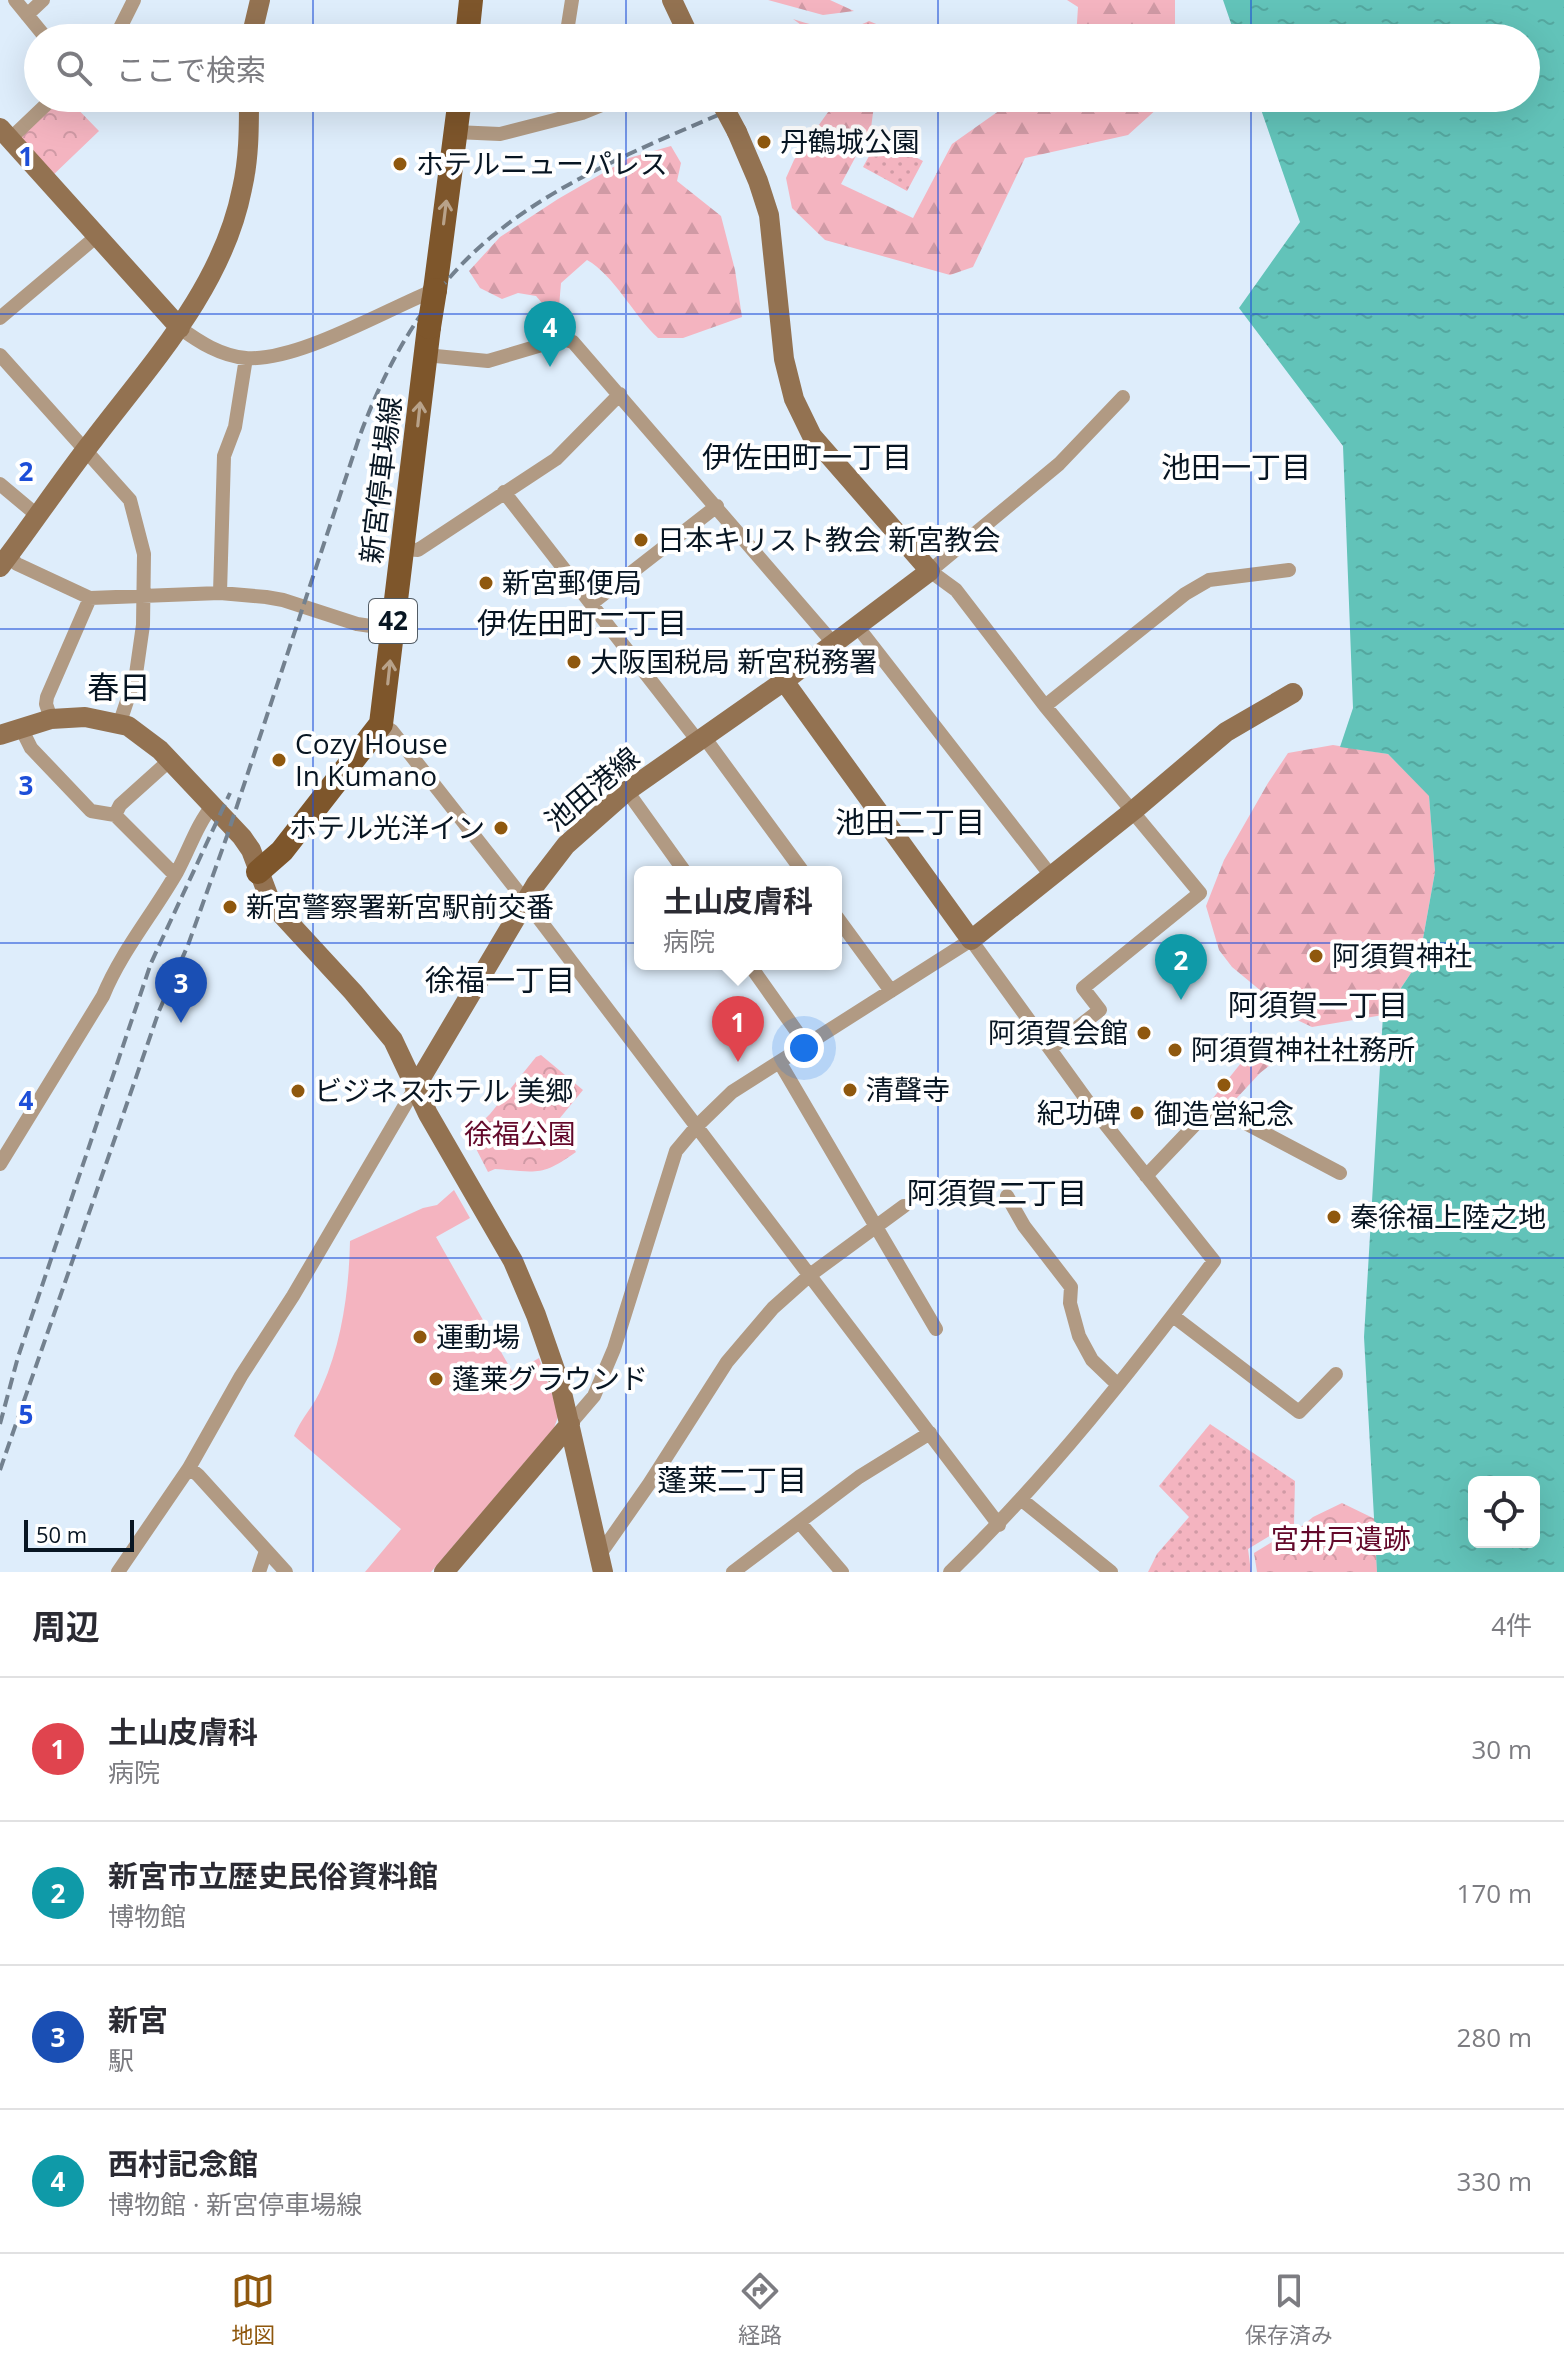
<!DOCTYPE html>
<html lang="ja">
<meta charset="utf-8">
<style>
:root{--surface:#fff;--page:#f7f7f7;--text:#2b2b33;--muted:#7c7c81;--line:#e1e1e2;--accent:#8f580e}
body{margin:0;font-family:"Open Sans","Noto Sans JP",sans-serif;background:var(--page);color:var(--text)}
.controls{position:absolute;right:24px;bottom:24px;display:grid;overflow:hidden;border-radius:12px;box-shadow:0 8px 32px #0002}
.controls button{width:72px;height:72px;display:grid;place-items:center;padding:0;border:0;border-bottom:2px solid var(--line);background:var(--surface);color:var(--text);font:40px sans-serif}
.scale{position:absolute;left:24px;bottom:20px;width:110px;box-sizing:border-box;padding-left:8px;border:4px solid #081623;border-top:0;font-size:22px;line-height:28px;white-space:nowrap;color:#081623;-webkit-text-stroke:6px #fff;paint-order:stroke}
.you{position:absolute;left:804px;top:1048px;width:28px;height:28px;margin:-20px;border:6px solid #fff;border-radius:50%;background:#1a73e8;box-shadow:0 0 0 12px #1a73e833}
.badge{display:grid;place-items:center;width:52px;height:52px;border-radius:50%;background:var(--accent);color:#fff;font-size:26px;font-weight:700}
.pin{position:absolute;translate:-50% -66px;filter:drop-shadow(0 2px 4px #0008)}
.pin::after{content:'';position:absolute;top:42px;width:28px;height:24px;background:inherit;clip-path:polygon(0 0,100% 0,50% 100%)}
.popup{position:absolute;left:634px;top:866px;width:208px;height:104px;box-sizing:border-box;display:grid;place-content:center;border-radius:12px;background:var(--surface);filter:drop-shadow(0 2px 6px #0005);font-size:26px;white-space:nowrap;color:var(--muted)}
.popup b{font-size:30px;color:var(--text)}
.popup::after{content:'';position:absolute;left:50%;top:100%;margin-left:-16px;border:16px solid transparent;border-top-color:var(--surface)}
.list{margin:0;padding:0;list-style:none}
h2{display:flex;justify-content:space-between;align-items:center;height:104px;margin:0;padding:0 32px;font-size:34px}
h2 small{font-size:26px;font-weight:400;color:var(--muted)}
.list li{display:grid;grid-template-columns:52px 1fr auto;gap:24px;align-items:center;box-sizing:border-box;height:144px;padding:0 32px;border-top:2px solid var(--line)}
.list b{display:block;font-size:30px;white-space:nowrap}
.list p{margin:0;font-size:26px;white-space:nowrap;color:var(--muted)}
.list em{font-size:26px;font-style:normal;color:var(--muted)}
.icon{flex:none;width:44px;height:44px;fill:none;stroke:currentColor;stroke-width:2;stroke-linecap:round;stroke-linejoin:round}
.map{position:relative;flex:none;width:1564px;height:1572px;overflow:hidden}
.search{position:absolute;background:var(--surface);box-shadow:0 8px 32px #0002;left:24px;right:24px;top:24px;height:88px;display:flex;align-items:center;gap:20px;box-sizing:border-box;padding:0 28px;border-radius:44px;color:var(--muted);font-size:30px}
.sheet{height:680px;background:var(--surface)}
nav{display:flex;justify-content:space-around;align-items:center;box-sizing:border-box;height:112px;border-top:2px solid var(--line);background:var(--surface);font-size:22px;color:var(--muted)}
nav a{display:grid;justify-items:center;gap:4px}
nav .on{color:var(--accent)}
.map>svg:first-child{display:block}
.grass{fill:url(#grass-dots)}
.forest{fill:url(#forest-firs)}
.park{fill:url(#park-crowns)}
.pitch{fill:#f4b4c0}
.water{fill:url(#water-ripples);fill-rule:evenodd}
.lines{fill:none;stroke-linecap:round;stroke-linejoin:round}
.street{stroke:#b19a83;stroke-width:14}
.secondary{stroke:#937251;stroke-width:20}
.primary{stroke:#7e562b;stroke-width:24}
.rail{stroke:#73818f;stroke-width:4;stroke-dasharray:12 6;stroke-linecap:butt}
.secondary-bridge{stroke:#937251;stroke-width:20}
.primary-bridge{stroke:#7e562b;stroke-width:24}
.oneway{stroke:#b8a28a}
.grid{fill:none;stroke:#1d4ed8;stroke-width:2;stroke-opacity:0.55}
.poi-dot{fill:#8f580e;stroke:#fff;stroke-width:3}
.labels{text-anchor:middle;stroke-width:8;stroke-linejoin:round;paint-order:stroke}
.shield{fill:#fff;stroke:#525c65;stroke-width:2}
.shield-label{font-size:26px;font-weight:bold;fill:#081623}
.poi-label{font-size:28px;fill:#081623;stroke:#fff;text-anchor:start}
.street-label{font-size:28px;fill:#081623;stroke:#fff}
.park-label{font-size:28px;fill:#64092b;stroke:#fff}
.neighbourhood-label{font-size:30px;fill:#081623;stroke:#fff}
.quarter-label{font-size:32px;fill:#081623;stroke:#fff}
.grid-label{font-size:26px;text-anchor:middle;font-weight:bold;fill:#1d4ed8;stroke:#fff;stroke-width:8;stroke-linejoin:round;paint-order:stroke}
</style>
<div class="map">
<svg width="1564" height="1572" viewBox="0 0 1564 1572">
<defs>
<pattern id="grass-dots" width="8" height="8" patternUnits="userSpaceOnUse" patternTransform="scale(2)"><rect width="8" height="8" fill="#f4b4c0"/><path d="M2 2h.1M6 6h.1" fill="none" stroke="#d09aa5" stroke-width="1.8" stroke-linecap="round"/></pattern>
<pattern id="forest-firs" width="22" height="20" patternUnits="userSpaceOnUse" patternTransform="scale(2)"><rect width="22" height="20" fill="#f4b4c0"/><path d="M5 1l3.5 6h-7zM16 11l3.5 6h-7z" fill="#d09aa5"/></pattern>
<pattern id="park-crowns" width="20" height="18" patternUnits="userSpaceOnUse" patternTransform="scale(2)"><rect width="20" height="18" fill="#f4b4c0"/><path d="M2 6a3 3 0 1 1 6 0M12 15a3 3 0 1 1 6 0" fill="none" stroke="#d09aa5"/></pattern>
<pattern id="water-ripples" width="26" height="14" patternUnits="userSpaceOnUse" patternTransform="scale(2)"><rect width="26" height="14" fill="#62c3b9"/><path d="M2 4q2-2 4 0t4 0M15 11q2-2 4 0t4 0" fill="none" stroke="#54a79f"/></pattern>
</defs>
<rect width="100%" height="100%" fill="#deedfb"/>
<path class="grass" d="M879,138L923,161L907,191L863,167Z
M1210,1424L1295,1481L1294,1525L1278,1531L1248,1549L1251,1572H1148L1157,1554L1189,1517L1159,1486Z"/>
<path class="forest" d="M768,0H830L854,11L823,15Z
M1067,0H1175V38H1076L1078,7Z
M793,19C817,27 845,34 869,21L881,26L882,38H819Z
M838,98H875L871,128L841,184L913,218L952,144L1010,103L1036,98H1169L1128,135L1025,158L973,267L950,275L825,240L792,208L786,178L794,160Z
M671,146L681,163L677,181L721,216L735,270L742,317L683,338H658C634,316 614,275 587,260L561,283L559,307L548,310L536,296L518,293L502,299L480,288L469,271L500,237L558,199L629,158Z
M1333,745L1388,754L1429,795L1435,872L1419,961L1383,1015L1312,1027L1295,1019L1232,967L1219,950L1206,906L1224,860L1268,783L1288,753Z
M1283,1043L1290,1049L1260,1073L1234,1101L1213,1103V1098L1249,1053L1266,1057Z"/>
<path class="park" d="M58,98H67L99,131L50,178L14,139Z
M541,1055L583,1090L555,1124L576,1152C541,1177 537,1172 495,1169L488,1172L469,1135L490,1114L536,1057Z
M1342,1503L1375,1519L1377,1572H1257L1254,1553L1280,1537L1295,1532L1313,1517Z"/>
<path class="pitch" d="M454,1190L470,1218L436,1237L513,1373L539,1358L559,1414L554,1428L431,1572H365L401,1529L294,1436C301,1418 315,1405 322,1387C342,1342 349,1290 350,1241L423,1208L437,1205Z"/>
<path class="water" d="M1223,0H1564V1572H1377L1364,1337L1383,1015L1419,961L1435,872L1429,796L1388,754L1340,747L1353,708L1343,446L1239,308L1300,222L1257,98H1526V38H1236ZM1474,1482H1534V1542H1474Z"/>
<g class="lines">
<path class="street" d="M15,0L46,38
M27,15L43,0
M115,38L134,0
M566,38L572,0
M455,132L500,134L582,113L619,98
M10,139L53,98
M0,318L97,236
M180,328C199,342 221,356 246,358C297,362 385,310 435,290
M0,355L130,500L144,554L143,625L136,674L120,722
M425,355L488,361L562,339L573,342L834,644
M0,484L38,516
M504,492L698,741
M404,549L418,550L556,459L620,394
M8,556L17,564L90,598L220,593L266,597L283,600L357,624L392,629
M220,593L224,456L235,427L246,358
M591,604L717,506
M857,626L1052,877
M1045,706L1185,594L1209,580L1289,570
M51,719L46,704L47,697L90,598
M381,724L392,731L527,903L999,1525
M22,730L31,748L91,811L115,815L120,805L170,760
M704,737L803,872
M627,791L685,872
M115,815L175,875
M836,916L891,991
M749,964L807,1046
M1050,1049L1100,1010L1083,988L1200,893L1045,706L956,590L930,571L1059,464L1123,397
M780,1063L936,1329
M0,1164L103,996C121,952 153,914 177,872C189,850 197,824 213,805
M1146,1176L1208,1111L1217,1108L1340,1173
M1007,1196L1024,1226L1071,1287L1070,1303L1079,1336L1092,1360L1118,1385
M1173,1316L1299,1412L1336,1374
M570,1424L594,1396L614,1349L676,1151L697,1126L732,1092L971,940L1094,1110L1214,1261C1132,1370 1048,1477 950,1572
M189,1468L198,1475L286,1572
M1022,1500L1111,1572
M800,1523L842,1572
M600,1554L649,1484L727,1362L773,1308L810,1275L904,1206
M118,1572L189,1468L241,1376L293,1296L415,1088
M259,1572L266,1551
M733,1572L859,1477L930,1433"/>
<path class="secondary" d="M672,0L690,38
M251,38L260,0
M0,128L180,328
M737,132L758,181L769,215L784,359L794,399L812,436L930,571L784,681
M0,567C32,525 61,481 94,439C152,363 223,286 242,189C249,159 249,129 249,98
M0,735L51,719L85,717L128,726L160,750L242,837L251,850L271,903L353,992L393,1040L428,1114L513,1261L536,1315L560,1384L603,1572
M415,1088L536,884L566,845L627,791L784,681L971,940L1134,810L1226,732L1293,693
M444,1572L570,1424"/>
<path class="primary" d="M467,38L471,0
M435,290L460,98
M258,872L282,851L381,724L429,327"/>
<path class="rail" d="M0,1424L18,1357L151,963L230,793
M0,1470L159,1011L188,945L227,836L359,438C383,372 418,307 469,257C548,180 659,142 757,98"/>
<path class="secondary-bridge" d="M721,102L737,132"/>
<path class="primary-bridge" d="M429,327L435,290"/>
</g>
<defs><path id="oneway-shaft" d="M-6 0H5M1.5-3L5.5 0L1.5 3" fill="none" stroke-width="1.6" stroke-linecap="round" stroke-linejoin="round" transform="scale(2)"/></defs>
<g class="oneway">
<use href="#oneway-shaft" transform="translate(445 212) rotate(-83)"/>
<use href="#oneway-shaft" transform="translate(419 414) rotate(-84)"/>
<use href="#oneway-shaft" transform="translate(389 672) rotate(-84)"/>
</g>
<path class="grid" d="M313,0V38M626,0V38M938,0V38M1251,0V38M313,98V1572M626,98V1572M938,98V1572M1251,98V1572M0,314H1564M0,629H1564M0,943H1564M0,1258H1564"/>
<g class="poi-dot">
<circle cx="764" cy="142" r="8"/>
<circle cx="400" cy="164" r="8"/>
<circle cx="641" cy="540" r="8"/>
<circle cx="486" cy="583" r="8"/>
<circle cx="574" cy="662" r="8"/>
<circle cx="279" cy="760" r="8"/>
<circle cx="501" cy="828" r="8"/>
<circle cx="230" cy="907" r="8"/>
<circle cx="1316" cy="956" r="8"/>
<circle cx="1144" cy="1033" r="8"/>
<circle cx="1175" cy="1050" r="8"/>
<circle cx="1224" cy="1085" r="8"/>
<circle cx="850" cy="1090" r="8"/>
<circle cx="298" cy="1091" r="8"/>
<circle cx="1137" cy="1113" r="8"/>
<circle cx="1334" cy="1217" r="8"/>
<circle cx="420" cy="1337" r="8"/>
<circle cx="436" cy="1379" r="8"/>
</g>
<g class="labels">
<rect class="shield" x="369" y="599" width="48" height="44" rx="6"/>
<g class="shield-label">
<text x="393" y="630">42</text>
</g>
<g class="poi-label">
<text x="780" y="152">丹鶴城公園</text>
<text x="416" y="174">ホテルニューパレス</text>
<text x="657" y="550">日本キリスト教会 新宮教会</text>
<text x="502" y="593">新宮郵便局</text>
<text x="590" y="672">大阪国税局 新宮税務署</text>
<text x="295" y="754">Cozy House<tspan x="295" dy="32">In Kumano</tspan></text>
<text x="485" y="838" text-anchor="end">ホテル光洋イン</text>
<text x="246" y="917">新宮警察署新宮駅前交番</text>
<text x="1332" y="966">阿須賀神社</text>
<text x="1128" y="1043" text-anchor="end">阿須賀会館</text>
<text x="1191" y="1060">阿須賀神社社務所</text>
<text x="866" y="1100">清聲寺</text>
<text x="314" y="1101">ビジネスホテル 美郷</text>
<text x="1121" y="1123" text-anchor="end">紀功碑</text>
<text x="1224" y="1124" text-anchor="middle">御造営紀念</text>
<text x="1350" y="1227">秦徐福上陸之地</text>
<text x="436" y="1347">運動場</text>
<text x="452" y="1389">蓬莱グラウンド</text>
</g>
<g class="street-label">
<text transform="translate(381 480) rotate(-83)" y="10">新宮停車場線</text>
<text transform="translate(592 789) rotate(-40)" y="10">池田港線</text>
</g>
<g class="park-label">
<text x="520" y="1144">徐福公園</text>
<text x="1341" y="1549">宮井戸遺跡</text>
</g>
<g class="neighbourhood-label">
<text x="807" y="468">伊佐田町一丁目</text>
<text x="1236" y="478">池田一丁目</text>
<text x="582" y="634">伊佐田町二丁目</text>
<text x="910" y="833">池田二丁目</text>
<text x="500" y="991">徐福一丁目</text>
<text x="1318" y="1016">阿須賀一丁目</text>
<text x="997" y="1204">阿須賀二丁目</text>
<text x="732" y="1491">蓬莱二丁目</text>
</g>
<g class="quarter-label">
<text x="119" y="699">春日</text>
</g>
</g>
<g class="grid-label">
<text x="26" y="166">1</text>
<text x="26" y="481">2</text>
<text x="26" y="795">3</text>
<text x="26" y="1110">4</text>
<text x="26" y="1424">5</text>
</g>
</svg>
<div class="controls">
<button><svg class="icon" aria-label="locate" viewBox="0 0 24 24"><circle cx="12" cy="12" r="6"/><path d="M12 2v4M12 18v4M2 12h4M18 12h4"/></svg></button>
</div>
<div class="scale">50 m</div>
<div class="you"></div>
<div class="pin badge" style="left:738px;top:1062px;background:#e0444e">1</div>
<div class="popup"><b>土山皮膚科</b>病院</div>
<div class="pin badge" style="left:1181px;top:1000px;background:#0f9aa8">2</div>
<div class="pin badge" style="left:181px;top:1023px;background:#1a4fb4">3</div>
<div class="pin badge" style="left:550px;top:367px;background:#0f9aa8">4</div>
<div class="search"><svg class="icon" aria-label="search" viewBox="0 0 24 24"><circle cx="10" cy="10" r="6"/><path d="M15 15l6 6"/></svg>ここで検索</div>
</div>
<section class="sheet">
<h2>周辺<small>4件</small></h2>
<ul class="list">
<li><span class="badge" style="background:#e0444e">1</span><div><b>土山皮膚科</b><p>病院</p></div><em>30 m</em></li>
<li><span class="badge" style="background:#0f9aa8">2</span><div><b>新宮市立歴史民俗資料館</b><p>博物館</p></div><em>170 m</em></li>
<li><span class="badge" style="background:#1a4fb4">3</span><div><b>新宮</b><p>駅</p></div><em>280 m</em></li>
<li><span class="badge" style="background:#0f9aa8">4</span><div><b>西村記念館</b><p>博物館 · 新宮停車場線</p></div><em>330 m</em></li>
</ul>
</section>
<nav>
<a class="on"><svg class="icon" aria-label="map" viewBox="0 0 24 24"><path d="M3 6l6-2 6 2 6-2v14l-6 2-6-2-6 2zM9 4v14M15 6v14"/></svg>地図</a>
<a><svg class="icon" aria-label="directions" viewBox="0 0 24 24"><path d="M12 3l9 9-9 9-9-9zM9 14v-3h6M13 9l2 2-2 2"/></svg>経路</a>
<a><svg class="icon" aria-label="saved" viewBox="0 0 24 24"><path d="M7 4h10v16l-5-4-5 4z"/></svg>保存済み</a>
</nav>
